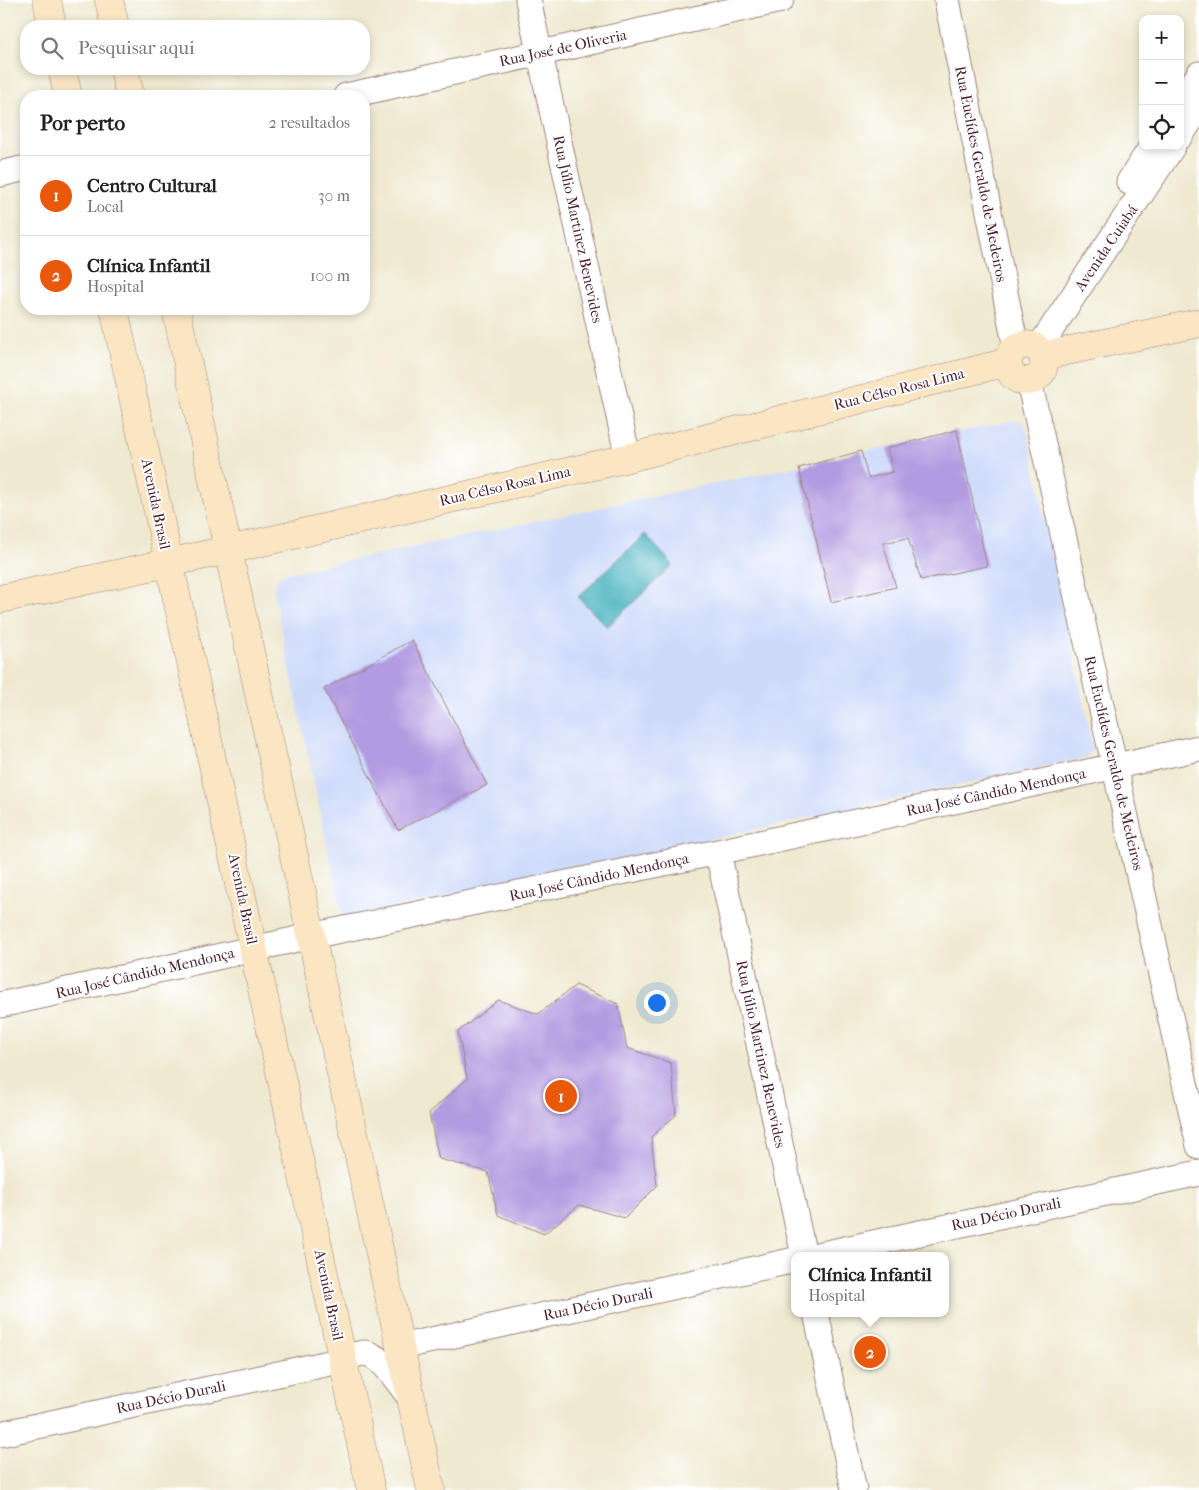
<!DOCTYPE html>
<html lang="pt">
<meta charset="utf-8">
<style>
:root{--surface:#fff;--page:#f2f2f2;--text:#222;--muted:#767676;--line:#e0e0e0;--accent:#ea580c}
body{margin:0;font-family:"IM FELL French Canon",serif;background:var(--page);color:var(--text)}
.controls{position:absolute;right:15px;top:15px;display:grid;overflow:hidden;border-radius:10px;box-shadow:0 2px 8px #0003}
.controls button{width:45px;height:45px;display:grid;place-items:center;padding:0;border:0;border-bottom:1px solid var(--line);background:var(--surface);color:var(--text);font:25px sans-serif}
.you{position:absolute;left:656px;top:1002px;width:18px;height:18px;margin:-12px;border:4px solid #fff;border-radius:50%;background:#1a73e8;box-shadow:0 0 0 8px #1a73e833}
.badge{display:grid;place-items:center;width:32px;height:32px;border-radius:50%;background:var(--accent);color:#fff;font-size:16px;font-weight:700}
.pin{position:absolute;translate:-50% -50%;border:2px solid #fff;box-shadow:0 1px 5px #0006}
.popup{position:absolute;left:791px;top:1252px;width:158px;height:65px;box-sizing:border-box;display:grid;place-content:center;border-radius:10px;background:var(--surface);filter:drop-shadow(0 1px 4px #0005);font-size:16px;white-space:nowrap;color:var(--muted)}
.popup b{font-size:19px;color:var(--text)}
.popup::after{content:'';position:absolute;left:50%;top:100%;margin-left:-10px;border:10px solid transparent;border-top-color:var(--surface)}
.list{margin:0;padding:0;list-style:none}
h2{display:flex;justify-content:space-between;align-items:center;height:65px;margin:0;padding:0 20px;font-size:21px}
h2 small{font-size:16px;font-weight:400;color:var(--muted)}
.list li{display:grid;grid-template-columns:32px 1fr auto;gap:15px;align-items:center;box-sizing:border-box;height:80px;padding:0 20px;border-top:1px solid var(--line)}
.list b{display:block;font-size:19px;white-space:nowrap}
.list p{margin:0;font-size:16px;white-space:nowrap;color:var(--muted)}
.list em{font-size:16px;font-style:normal;color:var(--muted)}
.icon{flex:none;width:28px;height:28px;fill:none;stroke:currentColor;stroke-width:2;stroke-linecap:round;stroke-linejoin:round}
.map{position:relative;flex:none;width:1199px;height:1490px;overflow:hidden}
.search{position:absolute;background:var(--surface);box-shadow:0 2px 8px #0003;left:20px;top:20px;width:350px;height:55px;display:flex;align-items:center;gap:12px;box-sizing:border-box;padding:0 18px;border-radius:20px;color:var(--muted);font-size:19px}
.panel{position:absolute;background:var(--surface);box-shadow:0 2px 8px #0003;left:20px;top:90px;width:350px;height:225px;border-radius:20px}
.map>svg:first-child{display:block}
.built{fill:#cedafa}
.water{fill:#42b0bd;stroke:#466874}
.building{fill:#b29be1}
.lines{fill:none;stroke-linecap:round;stroke-linejoin:round}
.street-casing{stroke:#9c847d;stroke-width:27}
.secondary-casing{stroke:#9c847d;stroke-width:29}
.street{stroke:#fff;stroke-width:25}
.secondary{stroke:#fbe6c4;stroke-width:28}
.labels{text-anchor:middle;stroke-width:4;stroke-linejoin:round;paint-order:stroke}
.street-label{font-size:15px;fill:#4a1f2b;stroke:#fff}
</style>
<div class="map">
<svg width="1199" height="1490" viewBox="0 0 1199 1490">
<rect width="100%" height="100%" fill="#fff"/>
<filter id="ink" filterUnits="userSpaceOnUse"><feTurbulence type="fractalNoise" baseFrequency=".02" numOctaves="2"/><feDisplacementMap in="SourceGraphic" scale="10" xChannelSelector="R" yChannelSelector="G"/><feConvolveMatrix kernelMatrix="1 2 1 2 8 2 1 2 1" color-interpolation-filters="sRGB"/></filter>
<filter id="wash" filterUnits="userSpaceOnUse"><feTurbulence type="fractalNoise" baseFrequency=".0096" numOctaves="4" result="noise"/><feDisplacementMap in="SourceGraphic" scale="20" xChannelSelector="R" yChannelSelector="G"/><feGaussianBlur stdDeviation="1.12" result="paint"/><feColorMatrix in="noise" values="0 0 0 0 0 0 0 0 0 0 0 0 0 0 0 0 0 1.4 0 .05"/><feComposite in="paint" operator="in"/></filter>
<g filter="url(#wash)">
<rect width="100%" height="100%" fill="#eee9cf"/>
<path class="built" d="M1017,420L1026,425L1093,749L1085,758L343,919L273,590L280,575Z"/>
<path class="water" d="M645,534L673,565L607,627L578,597Z"/>
<g id="blocks">
<path class="building" d="M957,430L987,566L921,580L908,538L883,543L896,587L831,602L799,468L861,451L868,478L893,472L887,448Z
M412,640L487,785L398,830L324,689Z
M576,985L618,1004L627,1048L671,1063L676,1115L651,1137L657,1186L625,1218L579,1205L544,1234L498,1215L488,1172L439,1159L429,1113L467,1079L458,1032L498,1000L538,1014Z"/>
</g>
</g>
<g filter="url(#ink)">
<use href="#blocks" fill-opacity="0" stroke="#9c847d" stroke-width="1"/>
<g class="lines">
<g class="street-casing">
<path id="street" d="M528,0L628,458
M947,0L1016,348
M346,96L781,0
M1180,103L1199,74
M1180,136L1199,108
M0,174L26,168
M1129,182L1152,146
M1038,349L1173,146
M1029,381L1199,1146
M718,852L804,1256
M0,1005L311,936L718,852L1199,748
M813,1256L1199,1173
M816,1313L854,1490
M400,1347L795,1260
M0,1434L343,1360C349,1357 358,1353 365,1353C382,1355 401,1387 411,1399"/>
</g>
<g class="secondary-casing">
<path id="secondary" d="M47,0L52,26
M109,0L115,26
M62,69L68,96
M124,69L130,96
M114,309L371,1490
M176,309L431,1490
M1008 363a18 18 0 1 1 36 0a18 18 0 1 1-36 0Z
M1043,356L1199,323
M0,599L228,550L628,458L1008,362"/>
</g>
<use href="#street" class="street"/>
<use href="#secondary" class="secondary"/>
</g>
</g>
<g class="labels">
<g class="street-label">
<text transform="translate(563 48) rotate(-12)" y="5">Rua José de Oliveria</text>
<text transform="translate(981 174) rotate(79)" y="5">Rua Euclídes Geraldo de Medeiros</text>
<text transform="translate(578 229) rotate(78)" y="5">Rua Júlio Martinez Benevides</text>
<text transform="translate(1106 248) rotate(-56)" y="5">Avenida Cuiabá</text>
<text transform="translate(899 389) rotate(-14)" y="5">Rua Célso Rosa Lima</text>
<text transform="translate(505 486) rotate(-13)" y="5">Rua Célso Rosa Lima</text>
<text transform="translate(156 504) rotate(78)" y="5">Avenida Brasil</text>
<text transform="translate(1114 763) rotate(77)" y="5">Rua Euclídes Geraldo de Medeiros</text>
<text transform="translate(996 792) rotate(-12)" y="5">Rua José Cândido Mendonça</text>
<text transform="translate(599 877) rotate(-12)" y="5">Rua José Cândido Mendonça</text>
<text transform="translate(243 899) rotate(78)" y="5">Avenida Brasil</text>
<text transform="translate(145 973) rotate(-13)" y="5">Rua José Cândido Mendonça</text>
<text transform="translate(761 1054) rotate(78)" y="5">Rua Júlio Martinez Benevides</text>
<text transform="translate(1006 1214) rotate(-12)" y="5">Rua Décio Durali</text>
<text transform="translate(329 1295) rotate(78)" y="5">Avenida Brasil</text>
<text transform="translate(598 1304) rotate(-12)" y="5">Rua Décio Durali</text>
<text transform="translate(171 1397) rotate(-12)" y="5">Rua Décio Durali</text>
</g>
</g>
</svg>
<div class="controls">
<button>+</button>
<button>−</button>
<button><svg class="icon" aria-label="locate" viewBox="0 0 24 24"><circle cx="12" cy="12" r="6"/><path d="M12 2v4M12 18v4M2 12h4M18 12h4"/></svg></button>
</div>
<div class="you"></div>
<div class="pin badge" style="left:561px;top:1096px">1</div>
<div class="pin badge" style="left:870px;top:1352px">2</div>
<div class="popup"><b>Clínica Infantil</b>Hospital</div>
<div class="search"><svg class="icon" aria-label="search" viewBox="0 0 24 24"><circle cx="10" cy="10" r="6"/><path d="M15 15l6 6"/></svg>Pesquisar aqui</div>
<section class="panel">
<h2>Por perto<small>2 resultados</small></h2>
<ul class="list">
<li><span class="badge">1</span><div><b>Centro Cultural</b><p>Local</p></div><em>30 m</em></li>
<li><span class="badge">2</span><div><b>Clínica Infantil</b><p>Hospital</p></div><em>100 m</em></li>
</ul>
</section>
</div>
